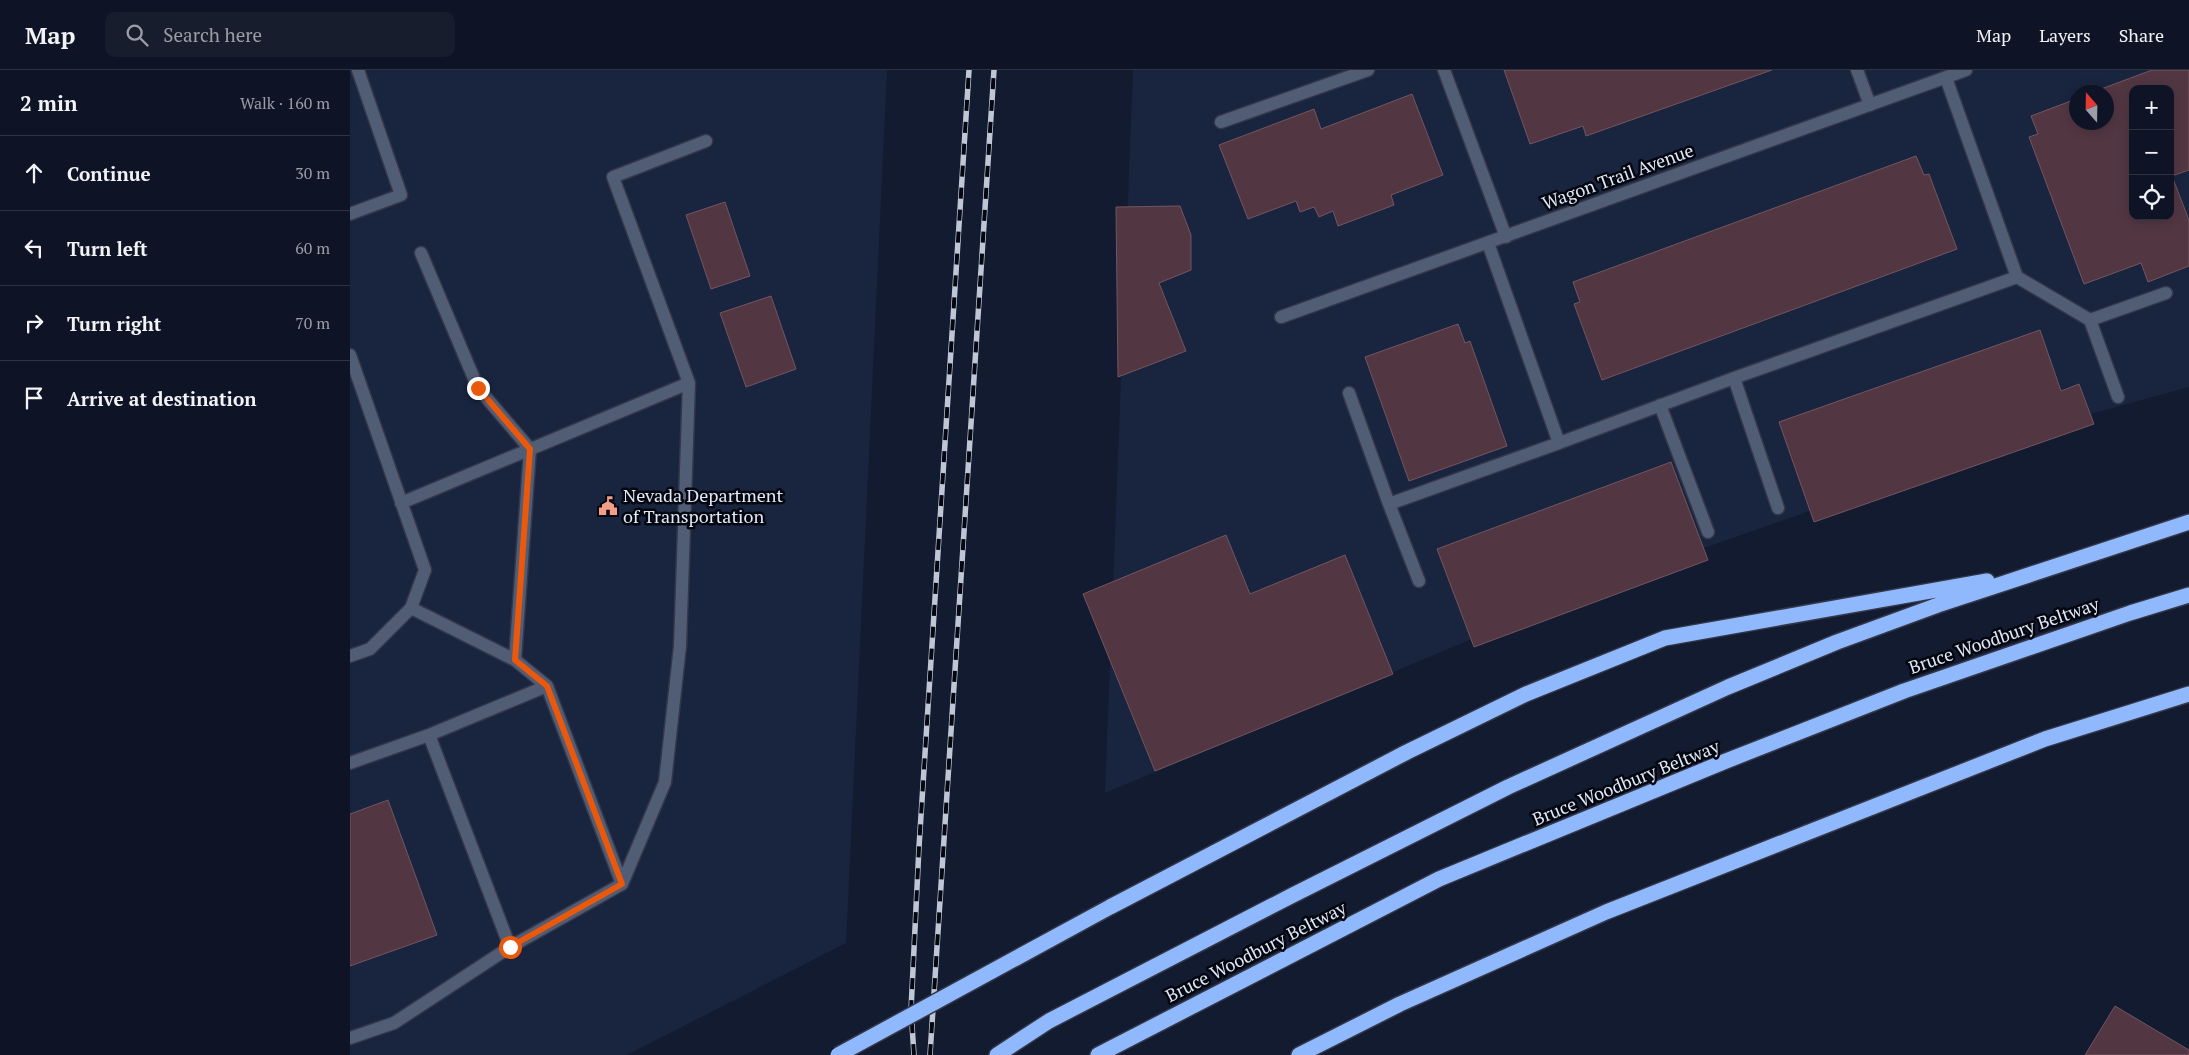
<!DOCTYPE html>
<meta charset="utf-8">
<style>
:root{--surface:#0e1425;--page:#171d2d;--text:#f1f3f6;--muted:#9b9ea7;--line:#2e3342}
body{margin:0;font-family:"PT Serif",serif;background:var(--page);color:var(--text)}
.controls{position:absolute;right:15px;top:15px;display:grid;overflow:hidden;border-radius:10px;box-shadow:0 2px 12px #0003}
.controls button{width:45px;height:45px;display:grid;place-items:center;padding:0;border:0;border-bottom:1px solid var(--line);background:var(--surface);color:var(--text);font:25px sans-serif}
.compass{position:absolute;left:1719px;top:15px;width:45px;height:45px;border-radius:50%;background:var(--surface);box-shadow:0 2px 12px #0003;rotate:340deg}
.stop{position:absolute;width:15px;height:15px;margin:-11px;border:4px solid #ea580c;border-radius:50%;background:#fff}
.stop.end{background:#ea580c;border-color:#fff;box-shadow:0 1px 5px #0008}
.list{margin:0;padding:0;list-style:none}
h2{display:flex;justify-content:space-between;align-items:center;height:65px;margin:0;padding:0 20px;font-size:21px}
h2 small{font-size:16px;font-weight:400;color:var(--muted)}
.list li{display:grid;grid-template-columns:32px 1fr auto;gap:15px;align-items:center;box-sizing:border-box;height:75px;padding:0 20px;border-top:1px solid var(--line)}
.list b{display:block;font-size:19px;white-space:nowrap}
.list em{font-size:16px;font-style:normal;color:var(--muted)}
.icon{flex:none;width:28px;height:28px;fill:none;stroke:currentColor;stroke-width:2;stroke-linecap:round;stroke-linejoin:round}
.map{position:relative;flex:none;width:1839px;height:985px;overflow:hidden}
header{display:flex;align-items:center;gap:30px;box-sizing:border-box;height:70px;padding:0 25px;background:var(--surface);border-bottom:1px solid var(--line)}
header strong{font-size:24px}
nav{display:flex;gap:28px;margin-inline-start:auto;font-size:18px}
.search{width:350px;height:45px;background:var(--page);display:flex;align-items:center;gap:12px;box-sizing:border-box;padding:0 18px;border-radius:10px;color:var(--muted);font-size:19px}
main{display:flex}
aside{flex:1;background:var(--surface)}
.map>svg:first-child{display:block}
.built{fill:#19243f;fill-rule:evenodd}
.building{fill:#523743;stroke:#735561;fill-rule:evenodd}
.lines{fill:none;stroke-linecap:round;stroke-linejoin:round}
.lane-casing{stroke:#333749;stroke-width:15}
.street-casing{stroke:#333749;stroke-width:15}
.highway-casing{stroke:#333749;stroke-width:18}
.lane{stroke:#515c75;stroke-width:12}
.street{stroke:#515c75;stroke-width:12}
.highway{stroke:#90b9fd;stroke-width:15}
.rail-casing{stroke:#bfc7d7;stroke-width:5.5}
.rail{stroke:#04070f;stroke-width:4;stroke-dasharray:11;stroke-linecap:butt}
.highway-bridge-casing{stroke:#333749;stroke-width:18;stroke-linecap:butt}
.highway-bridge{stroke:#90b9fd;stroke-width:15}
.route{stroke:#ea580c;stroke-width:6}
.labels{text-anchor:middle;stroke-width:5;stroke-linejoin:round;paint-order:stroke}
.street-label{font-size:18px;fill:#e1e8f7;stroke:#04070f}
.poi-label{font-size:18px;fill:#e1e8f7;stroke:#04070f;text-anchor:start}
</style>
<header>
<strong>Map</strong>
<div class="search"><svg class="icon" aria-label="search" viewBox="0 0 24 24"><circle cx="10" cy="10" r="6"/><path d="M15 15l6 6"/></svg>Search here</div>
<nav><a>Map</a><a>Layers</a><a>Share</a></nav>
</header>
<main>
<aside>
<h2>2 min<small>Walk · 160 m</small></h2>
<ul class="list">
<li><svg class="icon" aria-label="ahead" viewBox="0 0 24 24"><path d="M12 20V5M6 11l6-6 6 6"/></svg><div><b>Continue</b></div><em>30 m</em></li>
<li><svg class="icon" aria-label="left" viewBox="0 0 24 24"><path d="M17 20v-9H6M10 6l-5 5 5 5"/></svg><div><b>Turn left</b></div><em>60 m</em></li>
<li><svg class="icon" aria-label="right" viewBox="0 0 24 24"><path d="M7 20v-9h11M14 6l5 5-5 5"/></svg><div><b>Turn right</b></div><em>70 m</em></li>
<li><svg class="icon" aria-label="arrive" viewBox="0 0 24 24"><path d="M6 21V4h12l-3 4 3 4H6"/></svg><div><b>Arrive at destination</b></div></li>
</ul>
</aside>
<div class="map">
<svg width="1839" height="985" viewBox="0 0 1839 985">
<rect width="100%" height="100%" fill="#131b31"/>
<path class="built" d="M0,0H537L496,873L277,985H0Z
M783,0H1839V317L1726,348L1265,509L755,723ZM1783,19H1820V146H1783ZM1726,22H1756V52H1726Z"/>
<path class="building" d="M1154,0H1422L1236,66L1233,56L1180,74Z
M1802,0H1839V100L1822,106L1839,150V196L1798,212L1791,193L1734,214L1679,67L1688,64L1681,46L1726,29V52H1756V22H1743ZM1783,19H1820V146H1783Z
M1062,24L1093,105L1041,125L1044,135L988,156L983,141L969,147L964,137L950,142L946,131L898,149L869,75L964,39L971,59Z
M1566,86L1574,105L1579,104L1607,179L1252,310L1224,234L1230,232L1223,212Z
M375,132L400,206L361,219L336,145Z
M830,136L841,165V200L809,213L836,281L768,307L766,137Z
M421,226L446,299L396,317L370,243Z
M1108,254L1115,273L1120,271L1157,376L1059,411L1015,287Z
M1690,260L1711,321L1729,314L1744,354L1464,452L1429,352Z
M1321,392L1358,490L1124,577L1087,479Z
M876,465L900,524L995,485L1043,604L805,701L733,524Z
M38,730L87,865L0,896V744Z
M1765,936L1839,980V985H1735Z"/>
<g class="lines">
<g class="lane-casing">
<path id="lane" d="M1094,0L1156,167
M1507,0L1520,35
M871,52L1018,0
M0,144L51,125L8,0
M71,183L128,318L180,379L165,590
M1667,207L1740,250L1768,327
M1740,250L1816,223
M0,285L75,500L61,538L165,590L197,616L79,665L0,693
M1384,308L1428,438
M339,313L263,107L356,71
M999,323L1039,434L1209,373L1138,173
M1310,335L1358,462
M1209,373L1384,308L1667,207L1596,8
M1039,434L1069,511
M0,586L20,579L61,538
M197,616L272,814
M79,665L160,877
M0,968L44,953L160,877L272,814L315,712L330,576L339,313L51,433"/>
</g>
<g class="street-casing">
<path id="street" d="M931,247L1616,0"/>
</g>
<g class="highway-casing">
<path id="highway" d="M760,837L1057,682L1176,624L1315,568L1637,511
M647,985L699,951L941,826L1158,717L1378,617L1487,572L1588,535L1839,452
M748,985L1089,809L1376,691L1554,621L1780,543L1839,525
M949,985L1050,934L1256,842L1695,669L1839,624"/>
</g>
<use href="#lane" class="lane"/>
<use href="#street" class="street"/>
<use href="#highway" class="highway"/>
<g class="rail-casing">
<path id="rail" d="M564,985L561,940L569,777L619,0
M580,985L644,0"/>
</g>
<use href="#rail" class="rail"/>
<g class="highway-bridge-casing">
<path id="highway-bridge" d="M488,985L760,837"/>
</g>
<use href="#highway-bridge" class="highway-bridge"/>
</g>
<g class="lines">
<path class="route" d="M128,318L180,379L165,590L197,616L272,814L160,877"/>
</g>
<defs>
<g id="civic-bare" transform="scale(1.5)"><path d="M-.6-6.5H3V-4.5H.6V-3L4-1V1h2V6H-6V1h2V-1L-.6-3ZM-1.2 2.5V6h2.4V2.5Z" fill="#f49e88" stroke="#04070f" stroke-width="2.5" paint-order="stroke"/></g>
</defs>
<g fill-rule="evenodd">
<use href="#civic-bare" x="258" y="436"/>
</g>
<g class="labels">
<g class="street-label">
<text transform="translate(1268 107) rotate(-20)" y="6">Wagon Trail Avenue</text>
<text transform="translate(1654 566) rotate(-19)" y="6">Bruce Woodbury Beltway</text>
<text transform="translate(1276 713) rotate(-22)" y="6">Bruce Woodbury Beltway</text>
<text transform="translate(906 882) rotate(-27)" y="6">Bruce Woodbury Beltway</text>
</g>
<g class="poi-label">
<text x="273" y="432">Nevada Department<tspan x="273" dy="21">of Transportation</tspan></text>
</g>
</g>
</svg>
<div class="controls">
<button>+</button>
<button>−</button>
<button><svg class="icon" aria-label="locate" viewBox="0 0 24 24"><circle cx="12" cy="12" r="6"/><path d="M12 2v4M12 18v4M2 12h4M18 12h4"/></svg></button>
</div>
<svg class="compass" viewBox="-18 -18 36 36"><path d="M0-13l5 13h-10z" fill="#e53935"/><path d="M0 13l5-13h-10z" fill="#9b9ea7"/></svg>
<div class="stop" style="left:160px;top:877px"></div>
<div class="stop end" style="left:128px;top:318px"></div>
</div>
</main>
